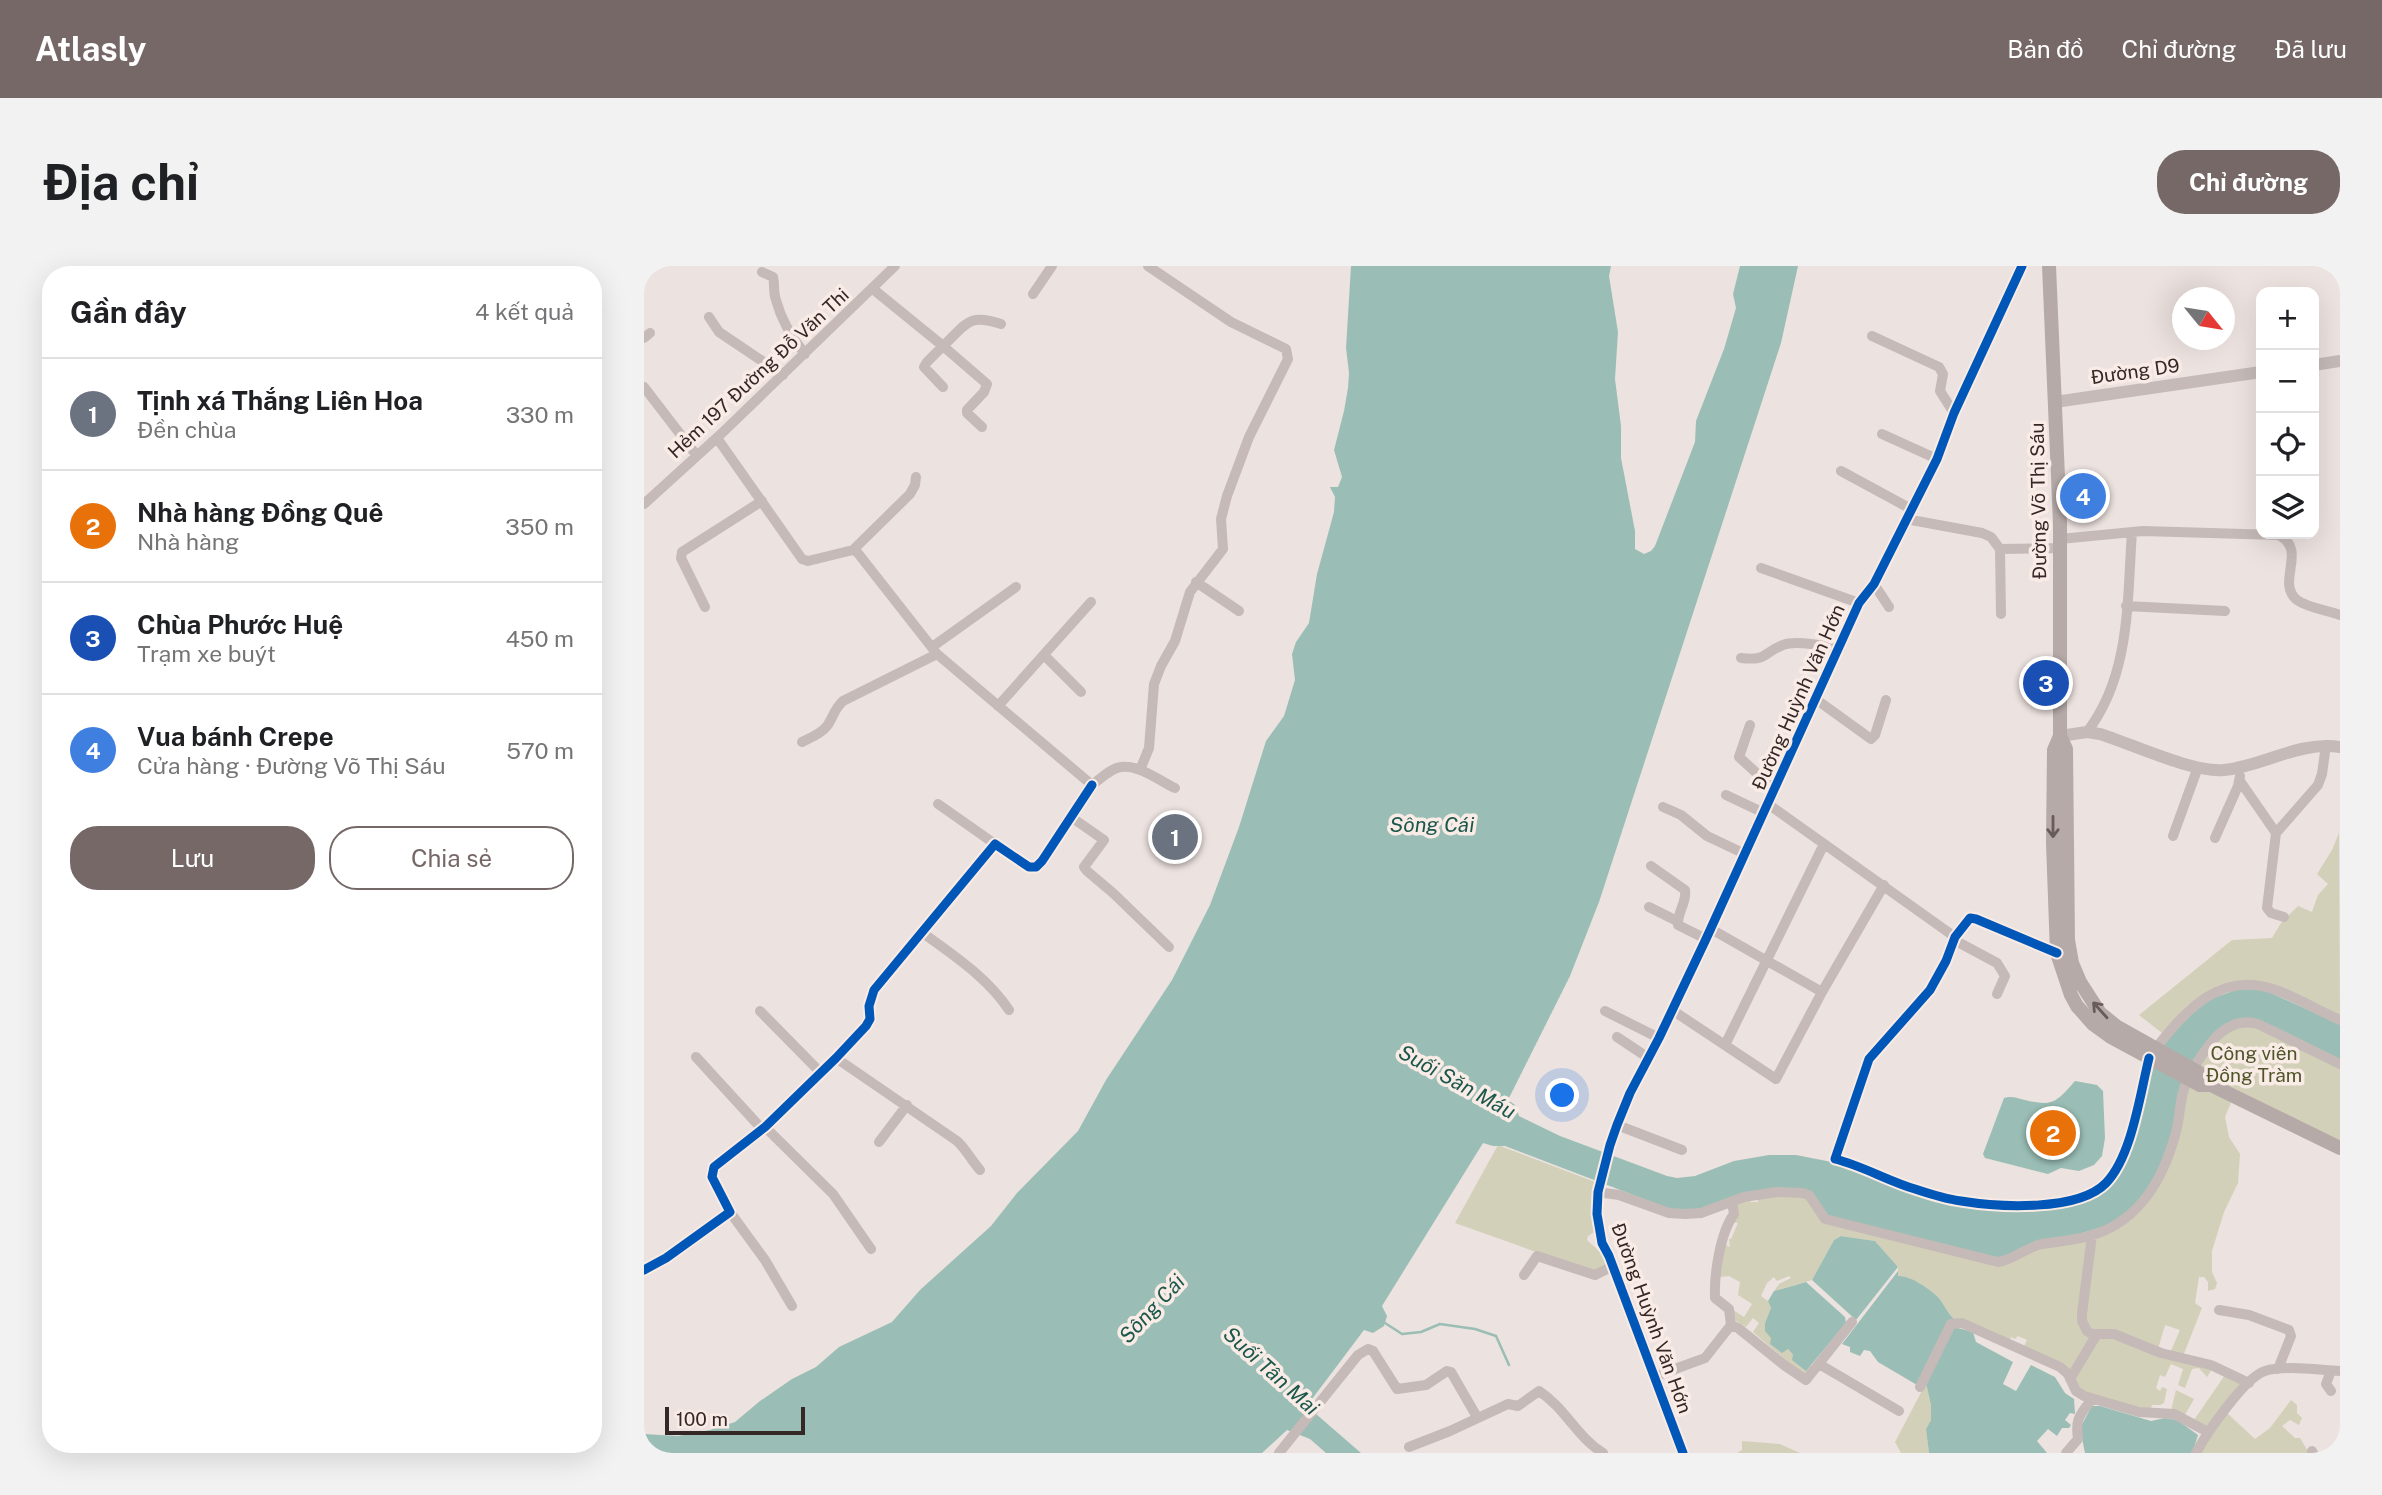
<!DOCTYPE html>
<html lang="vi">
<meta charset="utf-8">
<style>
:root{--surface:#fff;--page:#f2f2f2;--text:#202124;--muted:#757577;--line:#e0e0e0;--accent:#756867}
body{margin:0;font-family:"Public Sans",sans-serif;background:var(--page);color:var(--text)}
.controls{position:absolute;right:21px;top:21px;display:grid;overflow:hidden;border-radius:14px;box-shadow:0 7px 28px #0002}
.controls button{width:63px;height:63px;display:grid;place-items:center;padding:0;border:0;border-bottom:2px solid var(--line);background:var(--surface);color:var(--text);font:35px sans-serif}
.compass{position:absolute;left:1528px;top:21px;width:63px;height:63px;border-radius:50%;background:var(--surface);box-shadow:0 7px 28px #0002;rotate:120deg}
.scale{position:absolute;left:21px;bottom:18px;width:140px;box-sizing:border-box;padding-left:7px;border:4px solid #352726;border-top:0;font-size:19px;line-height:24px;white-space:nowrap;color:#352726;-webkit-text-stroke:5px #f9ebe5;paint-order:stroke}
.you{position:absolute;left:919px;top:830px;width:24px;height:24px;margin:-18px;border:5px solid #fff;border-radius:50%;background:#1a73e8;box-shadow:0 0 0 10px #1a73e833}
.badge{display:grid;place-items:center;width:46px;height:46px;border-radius:50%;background:var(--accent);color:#fff;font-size:23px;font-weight:700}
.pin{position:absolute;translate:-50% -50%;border:4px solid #fff;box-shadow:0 2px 7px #0006}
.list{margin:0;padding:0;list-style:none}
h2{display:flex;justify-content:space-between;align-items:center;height:91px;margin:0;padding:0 28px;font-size:30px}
h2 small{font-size:23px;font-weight:400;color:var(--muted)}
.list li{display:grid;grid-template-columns:46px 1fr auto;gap:21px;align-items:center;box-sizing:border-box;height:112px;padding:0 28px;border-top:2px solid var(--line)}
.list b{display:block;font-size:26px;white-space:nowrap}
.list p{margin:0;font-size:23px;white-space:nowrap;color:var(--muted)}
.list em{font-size:23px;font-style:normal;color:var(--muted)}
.actions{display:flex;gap:14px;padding:21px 28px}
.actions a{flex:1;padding:16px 0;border:2px solid var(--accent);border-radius:28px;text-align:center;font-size:24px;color:var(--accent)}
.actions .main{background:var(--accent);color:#fff}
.icon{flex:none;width:38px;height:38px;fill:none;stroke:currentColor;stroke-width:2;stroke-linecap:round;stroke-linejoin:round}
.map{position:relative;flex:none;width:1696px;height:1187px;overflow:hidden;border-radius:28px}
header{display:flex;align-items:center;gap:42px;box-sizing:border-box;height:98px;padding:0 35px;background:var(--accent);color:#fff}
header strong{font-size:33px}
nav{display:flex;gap:38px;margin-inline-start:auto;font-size:24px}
.intro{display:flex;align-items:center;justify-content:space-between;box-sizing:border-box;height:168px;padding:0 42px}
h1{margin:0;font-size:49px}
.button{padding:18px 32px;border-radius:28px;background:var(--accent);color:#fff;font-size:24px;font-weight:700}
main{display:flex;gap:42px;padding:0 42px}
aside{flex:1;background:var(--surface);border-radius:28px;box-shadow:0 7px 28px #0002}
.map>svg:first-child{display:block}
.green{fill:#d2d0b8}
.water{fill:#9abeb5}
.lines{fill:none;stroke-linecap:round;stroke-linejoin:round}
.stream{stroke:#9abeb5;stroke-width:2.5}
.minor{stroke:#c5bab8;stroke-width:10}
.tertiary{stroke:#c5bab8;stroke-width:12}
.secondary{stroke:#b6aaa8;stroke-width:14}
.cycleway-casing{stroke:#f9ebe5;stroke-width:13}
.cycleway{stroke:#0057b8;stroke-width:9}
.oneway{stroke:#695b5a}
.labels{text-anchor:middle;stroke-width:7;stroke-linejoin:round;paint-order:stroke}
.street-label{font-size:19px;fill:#352726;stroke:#f9ebe5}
.park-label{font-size:19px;fill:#4f5429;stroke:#f9ebe5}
.water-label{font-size:21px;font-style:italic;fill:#1b574c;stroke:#f9ebe5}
</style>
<header>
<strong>Atlasly</strong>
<nav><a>Bản đồ</a><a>Chỉ đường</a><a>Đã lưu</a></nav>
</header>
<div class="intro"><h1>Địa chỉ</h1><a class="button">Chỉ đường</a></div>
<main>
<aside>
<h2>Gần đây<small>4 kết quả</small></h2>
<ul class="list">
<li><span class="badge" style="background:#6b7280">1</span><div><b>Tịnh xá Thắng Liên Hoa</b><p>Đền chùa</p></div><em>330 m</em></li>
<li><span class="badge" style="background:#e8710a">2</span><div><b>Nhà hàng Đồng Quê</b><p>Nhà hàng</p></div><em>350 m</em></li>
<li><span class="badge" style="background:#1a4fb4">3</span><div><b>Chùa Phước Huệ</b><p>Trạm xe buýt</p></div><em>450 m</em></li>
<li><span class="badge" style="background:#3f7fe0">4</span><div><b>Vua bánh Crepe</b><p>Cửa hàng · Đường Võ Thị Sáu</p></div><em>570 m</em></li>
</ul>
<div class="actions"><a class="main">Lưu</a><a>Chia sẻ</a></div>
</aside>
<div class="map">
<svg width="1696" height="1187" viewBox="0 0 1696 1187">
<rect width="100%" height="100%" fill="#ece2df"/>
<path class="green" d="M1695,567L1696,750L1609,715L1585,716L1573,720L1543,740L1518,767L1495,749L1588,674L1628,672L1637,657L1654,640L1668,646L1674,629L1684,618L1673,608L1688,584Z
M1607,759L1696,801V876L1572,817L1555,801L1571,777L1590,761Z
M1544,819L1589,832L1581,851L1585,871L1596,888L1594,917L1580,946L1568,985V1006L1573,1017L1571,1023L1564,1025V1016L1560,1011H1555L1551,1037L1558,1042L1539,1090L1526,1087L1536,1064L1521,1059L1514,1083L1457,1064L1426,1106L1380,1080L1383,1074L1374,1070L1371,1073L1367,1071L1366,1075L1311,1054C1303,1047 1300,1038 1294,1031C1285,1022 1266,1009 1254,1010V1001L1231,975L1197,970L1190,974L1168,1014L1130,1025L1135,1018L1147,1012L1145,1010L1133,1015L1130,1011L1123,1017L1117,1030L1124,1035L1127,1042L1121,1057L1160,1102L1162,1104L1166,1099L1168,1102L1163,1109L1158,1108L1109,1066L1115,1057L1109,1052L1102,1061L1092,1055L1089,1044L1100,1051L1108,1038L1094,1029L1096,1016L1085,1010L1076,1011L1081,979L1086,981L1085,973H1087L1094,957L1087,956L1091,937L1105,933L1106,936H1114V933L1132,930H1157L1385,985L1451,972Z
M854,879L951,916L948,943L950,966L944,970L943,974L960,990L963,1000L951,1007L811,957Z
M1455,1071L1470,1072L1568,1103L1563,1111L1555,1102L1548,1103L1541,1122L1534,1119L1539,1103L1527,1098L1521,1111L1516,1109L1512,1122L1516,1125L1518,1121L1523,1123L1520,1137L1516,1139H1508L1506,1145L1439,1127L1430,1113Z
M1581,1109L1599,1119L1563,1162L1550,1154Z
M1282,1117L1287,1139V1154L1282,1163L1285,1187H1257L1251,1176Z
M1532,1124L1550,1133L1541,1149L1527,1145Z
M1647,1134L1653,1139V1147L1658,1152L1655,1159L1646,1154L1638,1160L1651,1172H1656L1665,1187H1556L1583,1147L1611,1173L1626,1162Z
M1098,1175L1136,1178L1156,1187H1093L1098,1184Z"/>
<path class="water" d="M707,0H967L965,10L974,66L971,113L977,160V192L991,265V283L1000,288L1007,285L1011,280L1051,176L1052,155L1080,83L1092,42L1089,28L1096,0H1154L1137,77L955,636L926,710L864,834L871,839L875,850L916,870L1023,910L1033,912L1051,910L1090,895L1125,889H1152L1198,898L1266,925L1393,942L1464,919L1507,797L1536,756L1563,734L1598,722L1620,724L1696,758V794L1608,753L1559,782L1511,913L1490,941L1465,959L1354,992L1183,950L1158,923L1053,945L1026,943L861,880H849L839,877L738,1040L743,1050L740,1060L729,1067L720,1064L668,1133H661L659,1138L661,1143L672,1148L717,1187H682L666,1173L643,1164L618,1187H0V1168L34,1170L66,1164L91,1156L116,1135L148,1113L172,1101L195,1081L248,1056L276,1024L347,960L373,927L434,865L462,814L528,714L566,639L595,561L622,475L640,450L651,414L648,388L652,376L665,357L673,308L690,246L691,231L686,221H694L698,211L690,184L700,145L704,122L705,107L702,82Z
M1431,815L1453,819L1459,825L1461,872L1458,890L1450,899L1435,905L1417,902L1404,908L1341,892L1339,888L1360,832C1367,830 1370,831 1377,833C1408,841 1411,838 1431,815Z
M1197,970L1231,975L1254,1001L1212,1054L1168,1014L1190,974Z
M1254,1005V1010C1266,1009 1286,1023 1294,1031C1300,1038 1303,1047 1311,1054L1273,1119L1234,1096L1226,1085L1220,1084L1216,1090L1206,1086V1081L1198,1078Z
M1162,1016L1201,1051L1202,1057L1162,1105L1148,1094L1149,1089L1144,1083L1138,1087L1126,1078L1127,1072L1121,1065V1057L1127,1042L1124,1035L1130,1025Z
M1310,1061L1329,1066L1332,1076L1369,1096L1359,1118L1372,1125L1387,1099L1411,1111L1421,1127L1430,1133L1431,1148L1426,1147L1421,1154L1427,1159L1425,1162H1418L1413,1170L1404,1163L1393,1175L1403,1187H1285L1282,1163L1287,1154V1139L1282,1117Z
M1448,1140H1456L1507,1155L1521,1152L1533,1154L1554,1169L1549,1185L1548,1187H1441L1436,1162Z"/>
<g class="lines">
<path class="stream" d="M741,1057L758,1068L777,1066L796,1058L831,1063L852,1070L865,1099"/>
<path class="minor" d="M118,6L129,11C131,19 129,26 132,34C137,53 148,72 161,88
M229,23L299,80C323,58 323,47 357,58
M389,28L408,0
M65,51L75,66L139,109
M1228,70L1295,101L1299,108L1296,125L1310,147
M0,72L6,67
M0,121L53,190
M299,121L280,101L283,96L299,80L343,118L340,126L323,144V147L338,161
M1238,168L1293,193
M73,172L158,293L164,295L209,284L213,286L293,388L448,519C456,513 467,502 477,501C494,498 516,515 531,522
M1197,205L1267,243
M0,238L77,168L251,0
M1262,253L1338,267L1347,271L1356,283L1416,282
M1416,273L1499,265L1634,269C1665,283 1631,317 1653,334C1664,342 1683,344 1696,349
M1356,283L1357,348
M209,284L266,228L271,219L272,211
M1117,302L1215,337
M552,316L595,345
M1230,318L1245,341
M1482,340L1581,345
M61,341L37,292L38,286L118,235
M288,381L372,321
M400,389L437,426
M1097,392C1124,395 1118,387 1139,379C1151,374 1183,380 1196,383
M1173,434L1227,473L1231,469L1242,434
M354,440L447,336
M1106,459L1095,491L1130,523
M1443,466C1487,409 1483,334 1488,266
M158,476C166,472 177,468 183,460C189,452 190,443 199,435L293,388
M496,504L505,482L510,418L517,400L531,375L546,326L579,283L577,253L583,230L605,171L644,93L642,83L587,56L504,0
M1596,515L1632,567L1623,642L1627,647L1640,651
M1082,529L1120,547
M294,538L351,578
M1124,538L1311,671
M1019,541L1037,549L1063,570L1101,588
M427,551L460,574L440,601L443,605L469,627L525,681
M1632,567L1674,519L1678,508L1682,479
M1529,570L1554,501
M1571,572L1594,520L1596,510
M1007,600L1041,624C1043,637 1033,646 1034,659L1062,673
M1005,641L1033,655
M1067,663L1178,726
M279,667C310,690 343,711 365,744
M1310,674L1353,697L1361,710L1353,728
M1413,687L1332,653L1326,652L1311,671L1302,695L1286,724L1225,793L1191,893C1219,900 1244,915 1271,923C1286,928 1302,933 1317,935C1354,941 1434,946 1462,917C1488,890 1496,828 1505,792
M1028,744L1132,813L1178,726L1240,619
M116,745L177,807
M961,745L1015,772
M973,771L1003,791
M1081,779L1180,578
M1512,782C1543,743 1577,704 1632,724C1654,732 1675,745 1696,754
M52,791L118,863
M192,792L313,875C322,883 327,894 336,904
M1549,803C1564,779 1582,749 1614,758L1696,798
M973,859L1038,884
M121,861L189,928L227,983
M235,876L263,839
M954,926L975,929L1025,947L1041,948L1057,947L1100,931L1133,926L1158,927L1165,929L1181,953L1354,996C1370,994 1382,981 1398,978C1416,975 1435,974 1452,968C1498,952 1520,911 1532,866C1537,848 1535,829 1544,813
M86,946L121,994L148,1040
M1448,969L1438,1048V1055L1443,1065L1448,1068H1470L1517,1087L1567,1099L1605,1117
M0,1004L22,992L86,946L68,911L70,901L121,861L192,792L222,760L226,753L225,740L230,724L351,578L385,601H392L398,595L448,519
M880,1009L893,990L951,1009L969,1000
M1575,1044L1605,1049L1645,1064L1647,1070L1634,1103
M1087,1059L1085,1043L1071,1032C1070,1009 1076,967 1090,948L1088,936
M1175,1098L1255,1145
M1009,1111L1061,1092L1087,1059L1094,1062L1140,1099L1162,1114L1208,1056
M1426,1113L1453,1068
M1276,1121L1307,1058L1318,1057L1416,1101L1424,1108L1432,1125L1440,1130L1495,1146L1530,1148L1564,1166
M1687,1125L1682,1118L1687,1105
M765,1181L806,1165L864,1138L874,1140L895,1125C921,1142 933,1171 959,1187
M1668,1185L1669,1187
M635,1187L714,1089L724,1083L729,1085L753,1123L782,1119L803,1105L807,1106L833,1151
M1039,1187L965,990L958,977L953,948L954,926L966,879L973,859L986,827L1015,772L1062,673L1215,337L1230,318L1293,193L1310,147L1378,0
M1422,1187L1434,1173C1431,1152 1436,1149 1448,1133
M1552,1187C1562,1168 1601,1111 1621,1105C1641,1099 1674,1104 1696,1105"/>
<path class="tertiary" d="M1670,99L1696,95
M1411,136L1617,106
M1416,470L1443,466L1456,468C1488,478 1549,507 1580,504C1620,500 1654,475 1696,481"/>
<path class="secondary" d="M1405,0L1416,258V470L1410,484L1409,577L1413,687L1427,729L1433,740L1449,758L1467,771L1556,819H1567L1696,882
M1416,470L1422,483L1424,674L1428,697L1436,716L1456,747L1472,760L1561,810L1567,819"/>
<g class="cycleway-casing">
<path id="cycleway" d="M1413,687L1332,653L1326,652L1311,671L1302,695L1286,724L1225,793L1191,893C1219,900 1244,915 1271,923C1286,928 1302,933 1317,935C1354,941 1434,946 1462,917C1488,890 1496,828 1505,792
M0,1004L22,992L86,946L68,911L70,901L121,861L192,792L222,760L226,753L225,740L230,724L351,578L385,601H392L398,595L448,519
M1039,1187L965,990L958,977L953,948L954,926L966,879L973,859L986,827L1015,772L1062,673L1215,337L1230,318L1293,193L1310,147L1378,0"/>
</g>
<use href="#cycleway" class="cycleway"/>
</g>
<defs><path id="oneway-shaft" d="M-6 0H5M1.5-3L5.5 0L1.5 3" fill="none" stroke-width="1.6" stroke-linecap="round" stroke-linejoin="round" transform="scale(1.75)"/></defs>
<g class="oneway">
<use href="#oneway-shaft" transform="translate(1409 561) rotate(90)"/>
<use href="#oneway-shaft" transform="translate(1456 744) rotate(-132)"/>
</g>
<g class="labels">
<g class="street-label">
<text transform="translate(1491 105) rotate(-8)" y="7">Đường D9</text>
<text transform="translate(114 107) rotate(-43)" y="7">Hẻm 197 Đường Đỗ Văn Thi</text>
<text transform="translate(1394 235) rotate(-91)" y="7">Đường Võ Thị Sáu</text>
<text transform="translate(1154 431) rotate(-66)" y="7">Đường Huỳnh Văn Hớn</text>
<text transform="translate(1008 1052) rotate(70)" y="7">Đường Huỳnh Văn Hớn</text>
</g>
<g class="park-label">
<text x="1610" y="794">Công viên<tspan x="1610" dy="22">Đồng Tràm</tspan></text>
</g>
<g class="water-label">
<text x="788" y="566">Sông Cái</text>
<text transform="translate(813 816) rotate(29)" y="7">Suối Săn Máu</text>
<text transform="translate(508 1043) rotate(-47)" y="7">Sông Cái</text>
<text transform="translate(627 1105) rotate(42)" y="7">Suối Tân Mai</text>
</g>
</g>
</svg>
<div class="controls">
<button>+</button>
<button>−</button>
<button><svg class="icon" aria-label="locate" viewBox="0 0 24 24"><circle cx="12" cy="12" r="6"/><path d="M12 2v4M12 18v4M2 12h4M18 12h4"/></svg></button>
<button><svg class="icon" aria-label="layers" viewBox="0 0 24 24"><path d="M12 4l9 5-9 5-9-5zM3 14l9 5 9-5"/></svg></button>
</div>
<svg class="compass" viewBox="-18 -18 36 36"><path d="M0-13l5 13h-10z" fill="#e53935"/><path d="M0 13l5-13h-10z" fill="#757577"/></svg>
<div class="scale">100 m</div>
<div class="you"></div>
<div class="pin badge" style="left:531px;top:571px;background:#6b7280">1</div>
<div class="pin badge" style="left:1409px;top:867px;background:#e8710a">2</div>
<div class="pin badge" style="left:1402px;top:417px;background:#1a4fb4">3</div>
<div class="pin badge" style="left:1439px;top:230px;background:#3f7fe0">4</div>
</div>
</main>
